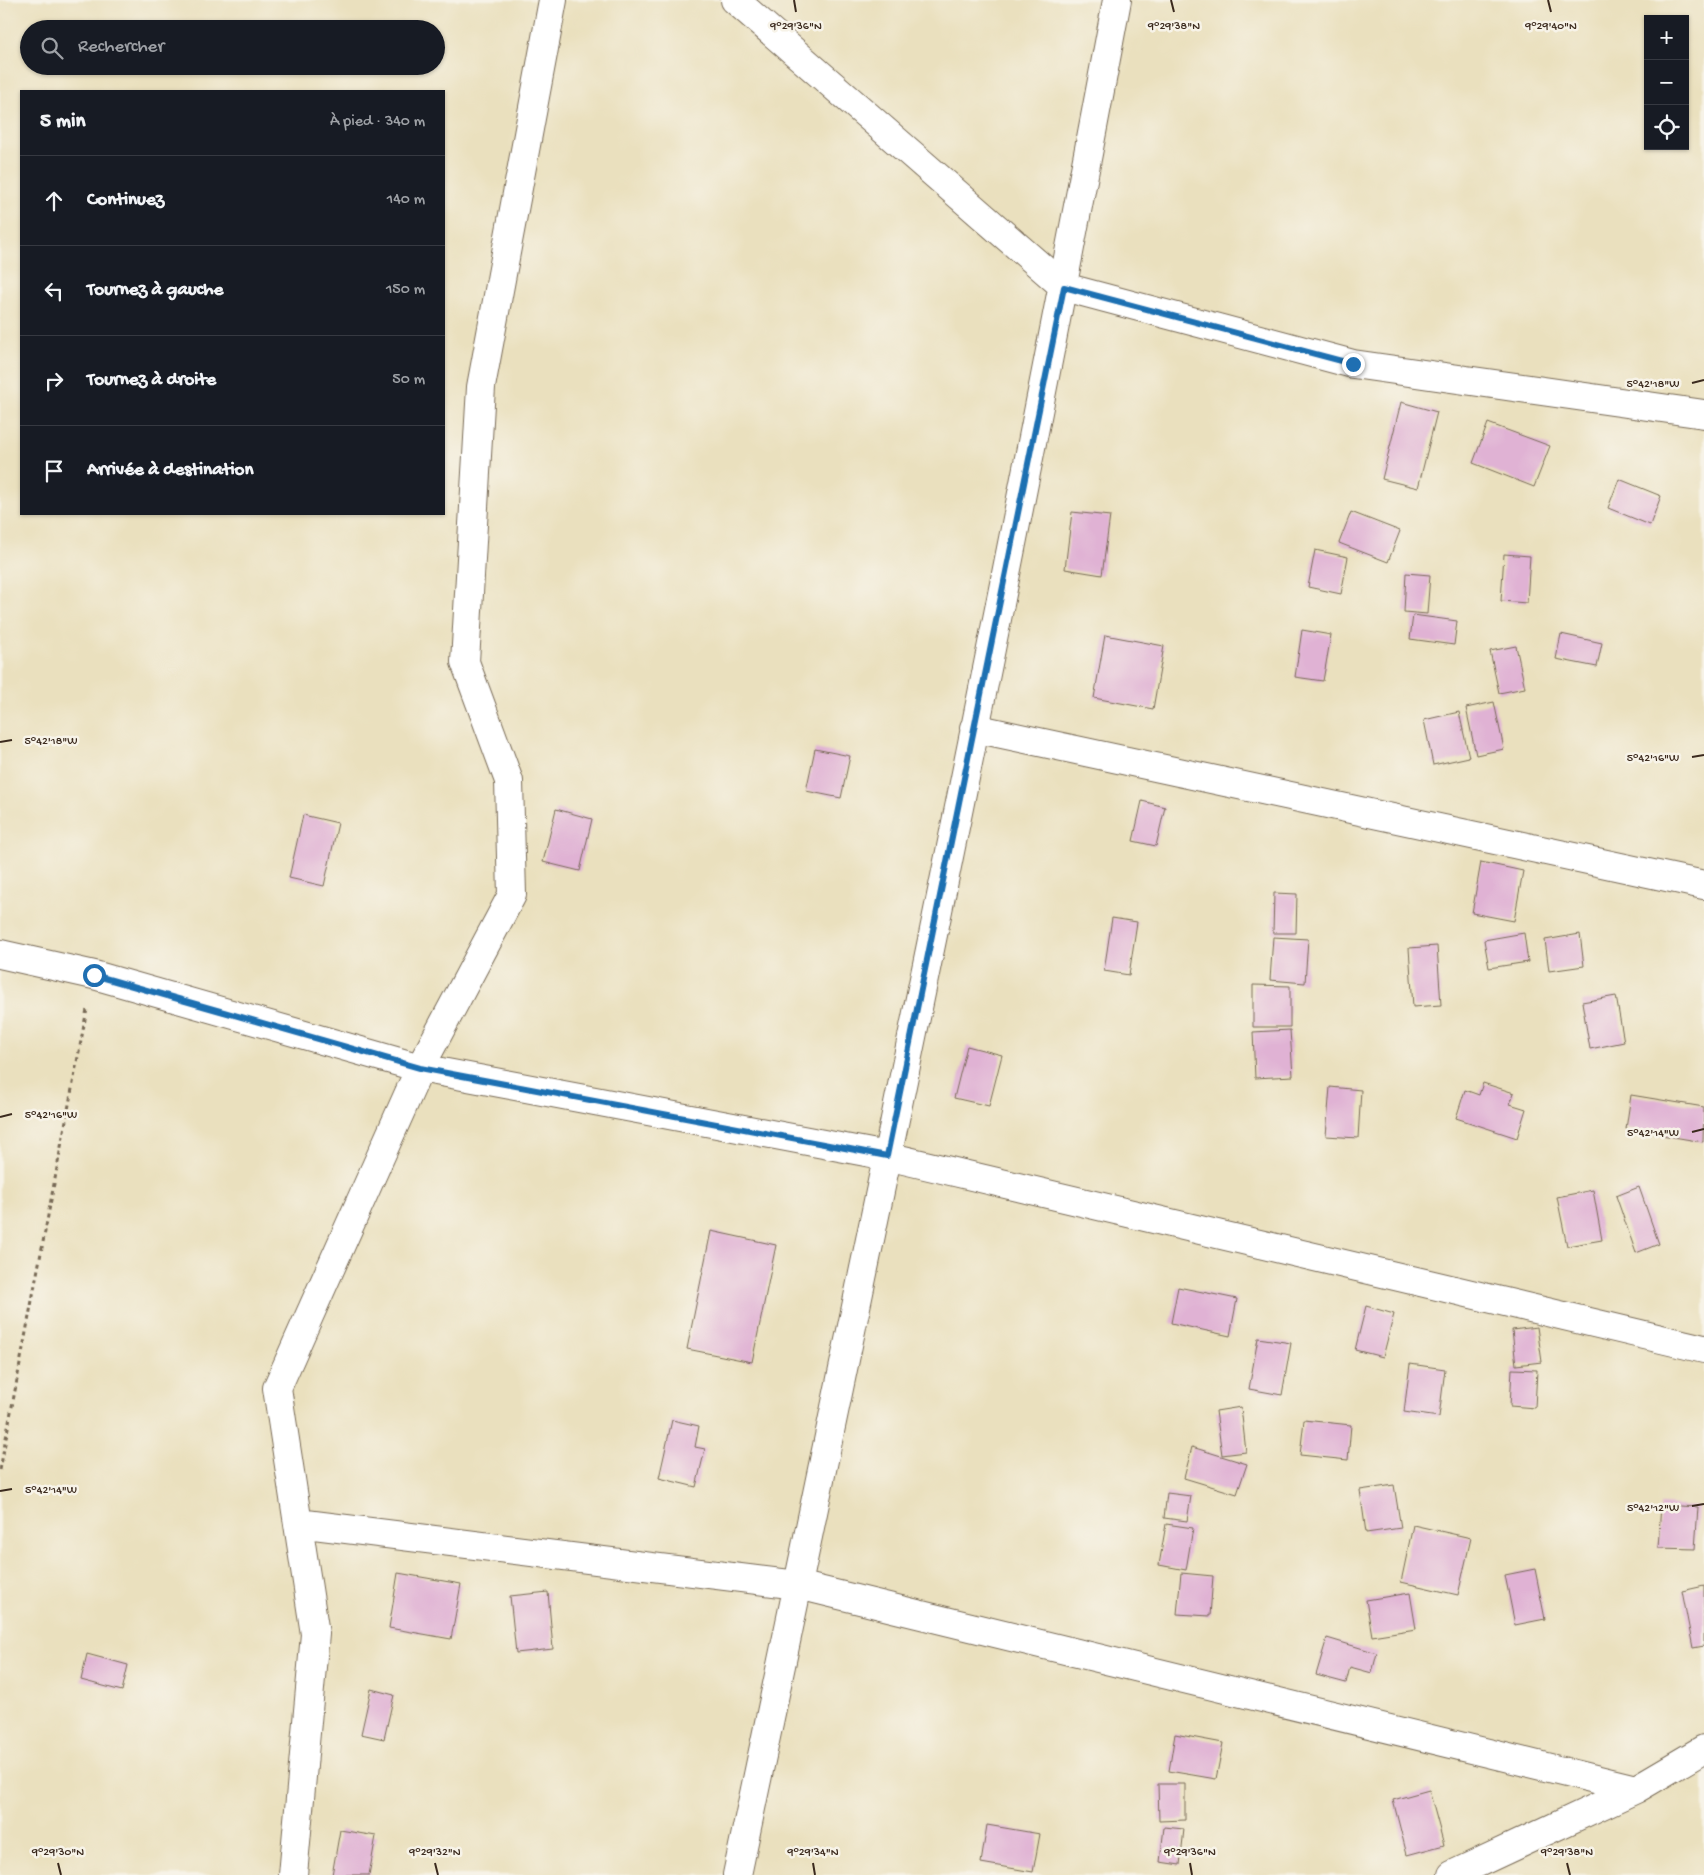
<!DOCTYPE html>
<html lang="fr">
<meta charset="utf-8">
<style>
:root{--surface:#171b24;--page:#242831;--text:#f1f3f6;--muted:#9ea1a6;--line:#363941}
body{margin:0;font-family:"Gochi Hand",sans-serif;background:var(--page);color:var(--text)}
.controls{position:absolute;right:15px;top:15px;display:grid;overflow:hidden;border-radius:0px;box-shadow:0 1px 4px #0004}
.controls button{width:45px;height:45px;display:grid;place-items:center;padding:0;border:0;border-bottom:1px solid var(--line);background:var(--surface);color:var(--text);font:25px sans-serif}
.stop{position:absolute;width:15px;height:15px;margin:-11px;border:4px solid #1f6fb2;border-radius:50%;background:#fff}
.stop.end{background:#1f6fb2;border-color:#fff;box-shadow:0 1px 5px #0008}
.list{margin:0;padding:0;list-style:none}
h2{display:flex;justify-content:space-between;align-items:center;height:65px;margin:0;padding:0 20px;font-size:21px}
h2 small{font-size:16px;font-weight:400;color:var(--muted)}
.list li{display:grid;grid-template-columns:32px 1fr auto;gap:15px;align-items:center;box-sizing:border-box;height:90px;padding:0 20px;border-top:1px solid var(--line)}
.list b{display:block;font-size:19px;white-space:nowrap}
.list em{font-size:16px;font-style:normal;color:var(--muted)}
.icon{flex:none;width:28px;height:28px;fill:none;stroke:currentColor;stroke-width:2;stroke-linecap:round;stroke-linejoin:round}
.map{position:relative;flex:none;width:1704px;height:1875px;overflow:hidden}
.search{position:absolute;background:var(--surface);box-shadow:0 1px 4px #0004;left:20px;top:20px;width:425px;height:55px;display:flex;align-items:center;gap:12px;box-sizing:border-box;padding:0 18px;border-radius:28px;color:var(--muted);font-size:19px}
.panel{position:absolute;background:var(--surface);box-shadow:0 1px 4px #0004;left:20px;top:90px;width:425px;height:425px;border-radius:0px}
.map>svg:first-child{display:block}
.building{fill:#e0b2d4}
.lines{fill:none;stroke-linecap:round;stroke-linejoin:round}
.street-casing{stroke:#786a56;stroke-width:30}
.path{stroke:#786a56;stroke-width:3;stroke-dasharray:4 4;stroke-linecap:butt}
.street{stroke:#fff;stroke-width:28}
.route{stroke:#1f6fb2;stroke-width:6}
.ticks{fill:none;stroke:#3b2a1e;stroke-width:2}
.ticks-label{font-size:12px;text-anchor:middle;fill:#3b2a1e;stroke:#f7f3e8;stroke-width:5;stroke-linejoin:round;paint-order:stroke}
</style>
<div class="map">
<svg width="1704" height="1875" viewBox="0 0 1704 1875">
<rect width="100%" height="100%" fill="#f7f3e8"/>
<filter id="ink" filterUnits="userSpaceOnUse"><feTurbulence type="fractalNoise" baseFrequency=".02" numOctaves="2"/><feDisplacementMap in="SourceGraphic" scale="10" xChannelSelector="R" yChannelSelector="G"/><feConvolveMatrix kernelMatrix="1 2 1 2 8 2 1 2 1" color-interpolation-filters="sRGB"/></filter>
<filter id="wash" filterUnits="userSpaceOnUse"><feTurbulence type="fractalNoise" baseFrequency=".0096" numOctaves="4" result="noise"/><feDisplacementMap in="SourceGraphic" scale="20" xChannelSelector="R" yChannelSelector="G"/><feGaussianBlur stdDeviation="1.12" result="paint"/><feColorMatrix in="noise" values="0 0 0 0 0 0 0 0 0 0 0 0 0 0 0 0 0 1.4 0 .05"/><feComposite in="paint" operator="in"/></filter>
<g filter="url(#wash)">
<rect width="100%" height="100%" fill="#eae0be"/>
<g id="blocks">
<path class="building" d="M1401,402L1437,412L1418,488L1382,479Z
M1488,423L1550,446L1534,487L1473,463Z
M1619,479L1661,496L1650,525L1608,508Z
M1072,512L1110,516L1102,575L1065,569Z
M1351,512L1400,531L1388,562L1339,543Z
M1315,550L1348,557L1341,594L1308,587Z
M1504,554L1530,556L1527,603L1501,601Z
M1406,573L1430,575L1427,614L1404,612Z
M1413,615L1457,621L1454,645L1410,639Z
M1302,630L1331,635L1323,681L1295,677Z
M1561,634L1602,643L1597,667L1556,659Z
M1105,635L1164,646L1153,709L1094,698Z
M1516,646L1525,688L1499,693L1490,651Z
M1494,702L1504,749L1476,755L1466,708Z
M1459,712L1469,757L1433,765L1424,720Z
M815,749L850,756L841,798L806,791Z
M1142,801L1165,807L1156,846L1133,841Z
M556,809L592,819L580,871L543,862Z
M303,815L338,823L324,886L289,878Z
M1481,862L1523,871L1514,921L1472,913Z
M1274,893L1297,894L1296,933H1273Z
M1112,918L1137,922L1129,975L1104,971Z
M1524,933L1528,962L1489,968L1484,940Z
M1580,934L1584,966L1549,971L1545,940Z
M1273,937L1308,939L1305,983L1270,980Z
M1437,946L1441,1005L1413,1007L1409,948Z
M1253,985L1290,986V1027H1253Z
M1616,996L1624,1042L1590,1049L1582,1002Z
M1290,1030L1293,1076L1255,1078L1253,1032Z
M967,1046L1002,1055L989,1106L954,1098Z
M1483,1083L1514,1093L1510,1104L1526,1109L1517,1138L1456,1118L1465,1090L1479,1095Z
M1330,1087L1361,1090L1358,1138L1326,1136Z
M1631,1095L1704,1107L1703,1142L1626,1129Z
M1639,1187L1659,1244L1636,1253L1616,1196Z
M1593,1190L1602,1240L1567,1246L1557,1197Z
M711,1231L776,1245L752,1362L687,1349Z
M1178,1287L1237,1299L1230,1336L1171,1323Z
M1366,1306L1394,1314L1383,1357L1355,1350Z
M1537,1327L1542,1362L1516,1365L1512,1330Z
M1258,1338L1291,1343L1282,1395L1249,1389Z
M1410,1364L1445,1369L1439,1417L1404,1412Z
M1512,1369L1537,1370L1535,1408L1510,1406Z
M1241,1407L1246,1452L1222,1455L1216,1411Z
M672,1420L699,1426L695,1447L705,1449L696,1487L659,1478Z
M1304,1420L1351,1425L1348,1460L1300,1455Z
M1192,1447L1247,1464L1237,1494L1184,1478Z
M1394,1485L1401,1528L1366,1533L1360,1490Z
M1167,1493L1191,1496L1187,1521L1164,1518Z
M1661,1505L1698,1507L1695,1549L1658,1548Z
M1166,1524L1193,1528L1186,1570L1159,1565Z
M1413,1525L1471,1538L1458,1595L1401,1582Z
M1535,1569L1545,1619L1515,1625L1505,1575Z
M398,1573L461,1584L451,1639L389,1628Z
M1181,1573L1213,1576L1210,1616L1177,1614Z
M1704,1586V1646L1693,1648L1682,1591Z
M548,1592L553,1649L516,1653L510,1596Z
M1410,1593L1416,1629L1372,1636L1366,1600Z
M1327,1638L1377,1653L1372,1673L1350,1667L1346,1683L1316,1675Z
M87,1654L128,1665L122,1691L81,1680Z
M371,1689L394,1695L384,1739L361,1734Z
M1175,1734L1223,1743L1216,1779L1169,1771Z
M1158,1784H1185V1820L1159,1821Z
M1429,1790L1444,1845L1407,1855L1393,1800Z
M987,1825L1040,1834L1033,1872L981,1863Z
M1164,1827L1184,1829L1180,1865L1160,1862Z
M340,1830L376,1836L369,1875H332Z"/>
</g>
</g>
<g filter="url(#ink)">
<use href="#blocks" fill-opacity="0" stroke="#786a56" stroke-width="1"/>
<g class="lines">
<g class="street-casing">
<path id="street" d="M735,0L1064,287L1353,364L1704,414
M974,728L1704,885
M0,954L94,975L420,1068L887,1156L1704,1349
M298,1523L798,1585L1636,1789
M293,1875L315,1634L277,1388L420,1068L512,895L509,781L465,662L481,387L553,0
M737,1875C868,1251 1000,627 1117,0
M1452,1875L1636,1789L1704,1749"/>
</g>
<path class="path" d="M0,1470L87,1009"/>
<use href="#street" class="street"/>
</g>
</g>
<g class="lines" filter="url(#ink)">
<path class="route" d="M94,975L420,1068L887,1156L1064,287L1353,364"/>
</g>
<path class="ticks" d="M794,0L796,12M1171,0L1174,12M1548,0L1551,12M1692,383L1704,380M0,742L12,740M1692,757L1704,755M0,1117L12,1114M1692,1132L1704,1129M0,1491L12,1489M1692,1506L1704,1504M58,1863L61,1875M435,1863L438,1875M813,1863L815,1875M1190,1863L1192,1875M1567,1863L1570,1875"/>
<g class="ticks-label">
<text x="796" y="29">9°29'36"N</text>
<text x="1174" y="29">9°29'38"N</text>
<text x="1551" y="29">9°29'40"N</text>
<text x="1653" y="387">5°42'18"W</text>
<text x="51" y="744">5°42'18"W</text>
<text x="1653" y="761">5°42'16"W</text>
<text x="51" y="1118">5°42'16"W</text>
<text x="1653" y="1136">5°42'14"W</text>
<text x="51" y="1493">5°42'14"W</text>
<text x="1653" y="1511">5°42'12"W</text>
<text x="58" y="1855">9°29'30"N</text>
<text x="435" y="1855">9°29'32"N</text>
<text x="813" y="1855">9°29'34"N</text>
<text x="1190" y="1855">9°29'36"N</text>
<text x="1567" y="1855">9°29'38"N</text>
</g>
</svg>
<div class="controls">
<button>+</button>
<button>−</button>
<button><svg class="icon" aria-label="locate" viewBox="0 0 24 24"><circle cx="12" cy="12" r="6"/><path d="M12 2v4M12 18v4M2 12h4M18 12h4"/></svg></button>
</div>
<div class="stop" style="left:94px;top:975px"></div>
<div class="stop end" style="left:1353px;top:364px"></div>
<div class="search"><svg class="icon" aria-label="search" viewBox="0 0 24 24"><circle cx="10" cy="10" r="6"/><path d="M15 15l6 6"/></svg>Rechercher</div>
<section class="panel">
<h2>5 min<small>À pied · 340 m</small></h2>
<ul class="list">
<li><svg class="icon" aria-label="ahead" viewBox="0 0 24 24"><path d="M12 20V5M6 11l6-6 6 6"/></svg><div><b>Continuez</b></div><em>140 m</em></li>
<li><svg class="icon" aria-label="left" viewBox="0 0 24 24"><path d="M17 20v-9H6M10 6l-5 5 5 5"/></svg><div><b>Tournez à gauche</b></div><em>150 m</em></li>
<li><svg class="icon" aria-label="right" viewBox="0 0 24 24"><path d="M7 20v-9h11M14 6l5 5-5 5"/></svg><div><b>Tournez à droite</b></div><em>50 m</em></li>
<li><svg class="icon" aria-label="arrive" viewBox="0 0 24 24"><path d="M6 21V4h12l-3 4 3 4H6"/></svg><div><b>Arrivée à destination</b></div></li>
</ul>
</section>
</div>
